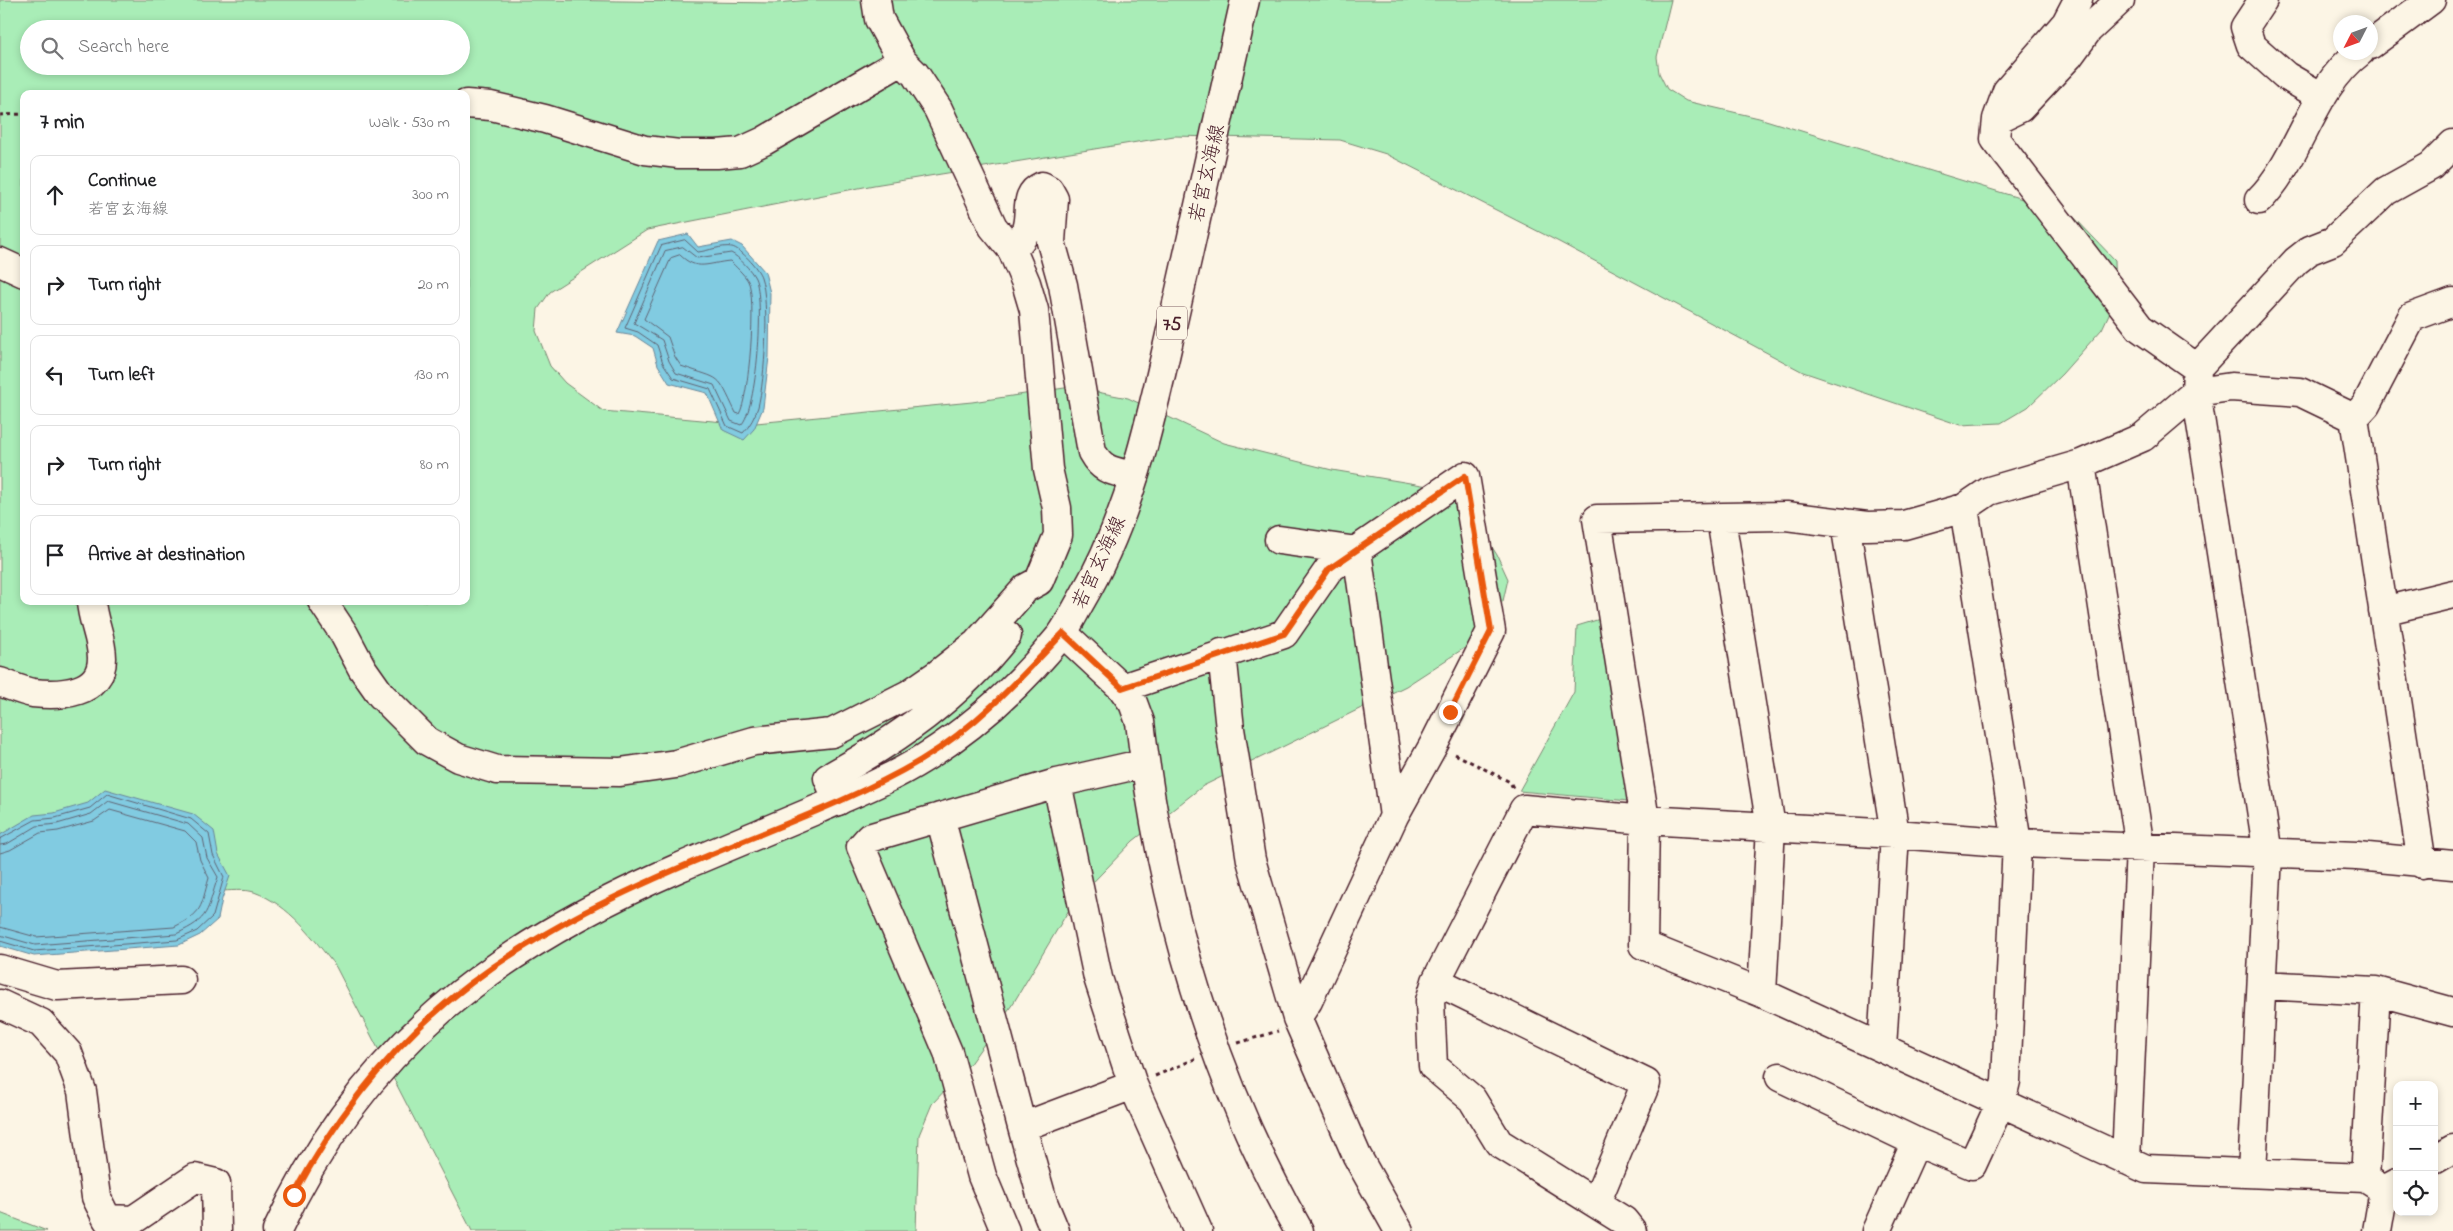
<!DOCTYPE html>
<meta charset="utf-8">
<style>
:root{--surface:#fff;--page:#f6f6f6;--text:#202124;--muted:#757577;--line:#e0e0e0}
body{margin:0;font-family:"Indie Flower","Klee One",sans-serif;background:var(--page);color:var(--text)}
.controls{position:absolute;right:15px;bottom:15px;display:grid;overflow:hidden;border-radius:10px;box-shadow:0 2px 8px #0003}
.controls button{width:45px;height:45px;display:grid;place-items:center;padding:0;border:0;border-bottom:1px solid var(--line);background:var(--surface);color:var(--text);font:25px sans-serif}
.compass{position:absolute;left:2333px;top:15px;width:45px;height:45px;border-radius:50%;background:var(--surface);box-shadow:0 2px 8px #0003;rotate:228deg}
.stop{position:absolute;width:15px;height:15px;margin:-11px;border:4px solid #ea580c;border-radius:50%;background:#fff}
.stop.end{background:#ea580c;border-color:#fff;box-shadow:0 1px 5px #0008}
.list{margin:0;padding:0;list-style:none}
h2{display:flex;justify-content:space-between;align-items:center;height:65px;margin:0;padding:0 20px;font-size:21px}
h2 small{font-size:16px;font-weight:400;color:var(--muted)}
.list li{display:grid;grid-template-columns:32px 1fr auto;gap:15px;align-items:center;box-sizing:border-box;height:80px;margin:0 10px 10px;padding:0 10px;border:1px solid var(--line);border-radius:10px}
.list b{display:block;font-size:19px;white-space:nowrap}
.list p{margin:0;font-size:16px;white-space:nowrap;color:var(--muted)}
.list em{font-size:16px;font-style:normal;color:var(--muted)}
.icon{flex:none;width:28px;height:28px;fill:none;stroke:currentColor;stroke-width:2;stroke-linecap:round;stroke-linejoin:round}
.map{position:relative;flex:none;width:2453px;height:1231px;overflow:hidden}
.search{position:absolute;background:var(--surface);box-shadow:0 2px 8px #0003;left:20px;top:20px;width:450px;height:55px;display:flex;align-items:center;gap:12px;box-sizing:border-box;padding:0 18px;border-radius:28px;color:var(--muted);font-size:19px}
.panel{position:absolute;background:var(--surface);box-shadow:0 2px 8px #0003;left:20px;top:90px;width:450px;height:515px;border-radius:10px}
.map>svg:first-child{display:block}
.green{fill:#a9edb7;stroke:#7a8671;fill-rule:evenodd}
.water{fill:#81cbe1;stroke:#6b8698}
.lines{fill:none;stroke-linecap:round;stroke-linejoin:round}
.shore{stroke:#606474;stroke-width:1}
.minor-casing{stroke:#4a1f2b;stroke-width:31}
.major-casing{stroke:#4a1f2b;stroke-width:31}
.path{stroke:#4a1f2b;stroke-width:3;stroke-dasharray:4 4;stroke-linecap:butt}
.minor{stroke:#fcf5e5;stroke-width:28}
.major{stroke:#fcf5e5;stroke-width:28}
.route{stroke:#ea580c;stroke-width:6}
.labels{text-anchor:middle;stroke-width:5;stroke-linejoin:round;paint-order:stroke}
.shield{fill:#fcf5e5;stroke:#7f5f63;stroke-width:1}
.shield-label{font-size:19px;font-weight:bold;fill:#4a1f2b}
.street-label{font-size:20px;fill:#4a1f2b;stroke:#fcf5e5}
</style>
<div class="map">
<svg width="2453" height="1231" viewBox="0 0 2453 1231">
<rect width="100%" height="100%" fill="#fcf5e5"/>
<filter id="ink" filterUnits="userSpaceOnUse"><feTurbulence type="fractalNoise" baseFrequency=".02" numOctaves="2"/><feDisplacementMap in="SourceGraphic" scale="10" xChannelSelector="R" yChannelSelector="G"/><feConvolveMatrix kernelMatrix="1 2 1 2 8 2 1 2 1" color-interpolation-filters="sRGB"/></filter>
<g filter="url(#ink)">
<path class="green" d="M0,0H546L776,3L810,0H1671L1657,57L1659,73L1667,89L1686,101L1759,118L2071,214L2115,260L2116,299L2102,329L2062,374L2028,407L2001,423L1960,425L1803,372L1559,242L1386,154L1340,140L1174,136L874,185L647,230L550,292L538,309L536,331L550,366L565,383L603,411L746,424L972,402L1071,387L1128,398L1224,443L1332,470L1446,489L1470,512L1497,555L1508,579L1503,601L1466,647L1406,686L1203,786L1133,841L1073,903L1014,1002L969,1065L932,1104L919,1135L916,1231H472L336,967C313,938 290,905 254,892C244,889 229,891 219,891L0,920ZM29,29H461V66H29ZM24,94H466V601H24Z
M1600,619L1629,801L1519,791L1574,692L1577,626Z
M0,1213L47,1231H0Z"/>
<path class="water" d="M688,234L698,247L732,241L742,246L765,272L770,293L769,357L763,408L754,429L744,440L723,430L707,393L669,383L658,365L653,348L635,336L617,333L658,241Z
M105,789L193,814L214,831L218,854L230,876L222,899L218,919L200,935L179,945L34,956L0,946V835L34,815L54,813L88,803Z"/>
<g class="lines">
<path class="shore" d="M685,240L698,252C708,251 722,245 732,247C741,249 758,268 761,277C770,303 765,379 758,407C755,416 750,426 743,433L727,426L710,389L673,378L663,363L657,345L638,332L625,328L661,246Z
M683,247L697,258L731,253C739,257 751,270 755,278C765,299 757,410 741,425L731,421L714,385L676,373L669,361L662,340L634,323L665,251Z
M680,255C697,272 708,263 730,261C735,266 744,274 748,281C757,297 749,399 739,414L736,413C716,372 724,381 681,366L675,357L668,337L644,319L671,258Z
M0,839L35,820L55,818L90,808L107,794L191,819L209,834L213,855L224,877L213,916L197,931L177,940L34,951L0,941
M0,845L7,844L37,826L57,824L91,814L108,801L188,824L203,838L207,858L218,877C206,912 211,918 176,934L35,945L0,935
M0,853L10,850L40,833L58,831L94,821L110,810L185,831L196,842L200,860L209,878C200,908 204,912 174,927L36,937L0,927"/>
<g class="minor-casing">
<path id="minor" d="M2120,0L2088,30L2069,56L2020,108L1997,119L1995,139L2140,328L2197,368L2196,392L2268,854L2252,1173
M2263,0L2245,27L2251,45L2286,76L2322,97
M2370,45L2431,0
M466,104L491,106L545,119L645,150L679,154H717L740,152L764,141L902,61
M1997,119L2007,91L2066,23L2078,0
M2259,200C2301,158 2311,89 2360,52
M1012,250C1019,242 1025,236 1027,226C1031,210 1024,194 1042,186L1049,190L1054,199L1051,242L1063,285L1092,452C1103,472 1114,471 1134,476
M0,262L24,273
M2197,368L2296,261L2310,250L2333,241L2386,191L2431,166L2453,144
M2354,418L2300,392L2231,387L2196,392L2143,437L2081,464L1989,491L1964,508L1904,525L1867,526L1786,516L1597,519L1645,820L1643,945L1762,993L2146,1169L2365,1178L2384,1190
M2354,418L2422,864
M2354,418L2366,405L2412,317L2453,302
M2081,464L2140,848L2126,1160
M1721,519L1771,827L1762,993
M1845,523L1895,834L1882,1048
M1279,540L1357,551
M1357,551L1394,816
M322,601L344,634L362,668L381,695L427,741L458,758L497,770L620,772L676,764L754,741L832,733L909,694L938,674L976,644L1026,588L1039,581L1058,535L1057,508L1048,469L1034,310L1026,283L1012,250L993,227L938,109L915,74L902,61L879,19L876,0
M2383,611L2453,594
M1063,633L1122,688L1133,703L1140,722C1161,900 1210,1074 1299,1231
M1222,653L1230,729L1251,860L1297,1018L1357,1156L1399,1231
M0,682C11,686 22,691 33,693C61,696 102,694 102,658C102,638 92,621 91,601
M1122,688L1284,634L1329,569L1465,476L1491,631L1434,744L1394,816L1308,1001L1297,1018
M1057,783L1098,978L1133,1085L1198,1231
M838,801L828,778C898,739 957,699 1007,635
M940,817L1022,1127L1043,1202L1055,1231
M0,969L57,986L181,980
M1436,981L1646,1083L1596,1203
M2263,985L2376,991L2365,1178
M2376,991L2453,1012
M0,1004L41,1023L68,1053L82,1091L96,1197L107,1219L133,1220L195,1178L216,1183L217,1231
M1780,1077L1916,1142L1972,1165L2001,1102L2006,1081L2017,843L1964,508
M1022,1127L1133,1085
M2434,1160L2453,1149
M1005,1231L982,1176L948,1052L861,847L869,838L1057,783L1145,763
M1632,1231L1624,1221L1499,1143L1472,1099L1433,1066L1430,1001L1436,981L1524,809L1645,820L1895,834L2017,843L2357,856L2453,865
M1876,1231L1916,1142
M2377,1231L2384,1190L2397,1183"/>
</g>
<g class="major-casing">
<path id="major" d="M277,1231C362,1046 495,948 678,868C724,848 771,829 818,809C853,794 891,779 924,758C975,726 1023,682 1061,635C1069,624 1075,611 1082,599C1136,506 1155,399 1179,295C1201,197 1223,98 1245,0"/>
</g>
<path class="path" d="M0,115L24,114
M1455,754L1510,782L1513,788
M1238,1043L1278,1031
M1155,1076L1195,1059"/>
<use href="#minor" class="minor"/>
<use href="#major" class="major"/>
</g>
</g>
<g class="lines" filter="url(#ink)">
<path class="route" d="M294,1195C338,1113 397,1039 471,983C542,929 626,890 707,856C779,826 855,799 921,760C976,727 1020,679 1063,633L1122,688L1284,634L1329,569L1465,476L1491,631L1450,712"/>
</g>
<g class="labels">
<rect class="shield" x="1157" y="306.5" width="30" height="33" rx="4"/>
<g class="shield-label">
<text x="1172" y="330">75</text>
</g>
<g class="street-label">
<text transform="translate(1206 173) rotate(-77)" y="7">若宮玄海線</text>
<text transform="translate(1098 562) rotate(-65)" y="7">若宮玄海線</text>
</g>
</g>
</svg>
<div class="controls">
<button>+</button>
<button>−</button>
<button><svg class="icon" aria-label="locate" viewBox="0 0 24 24"><circle cx="12" cy="12" r="6"/><path d="M12 2v4M12 18v4M2 12h4M18 12h4"/></svg></button>
</div>
<svg class="compass" viewBox="-18 -18 36 36"><path d="M0-13l5 13h-10z" fill="#e53935"/><path d="M0 13l5-13h-10z" fill="#757577"/></svg>
<div class="stop" style="left:294px;top:1195px"></div>
<div class="stop end" style="left:1450px;top:712px"></div>
<div class="search"><svg class="icon" aria-label="search" viewBox="0 0 24 24"><circle cx="10" cy="10" r="6"/><path d="M15 15l6 6"/></svg>Search here</div>
<section class="panel">
<h2>7 min<small>Walk · 530 m</small></h2>
<ul class="list">
<li><svg class="icon" aria-label="ahead" viewBox="0 0 24 24"><path d="M12 20V5M6 11l6-6 6 6"/></svg><div><b>Continue</b><p>若宮玄海線</p></div><em>300 m</em></li>
<li><svg class="icon" aria-label="right" viewBox="0 0 24 24"><path d="M7 20v-9h11M14 6l5 5-5 5"/></svg><div><b>Turn right</b></div><em>20 m</em></li>
<li><svg class="icon" aria-label="left" viewBox="0 0 24 24"><path d="M17 20v-9H6M10 6l-5 5 5 5"/></svg><div><b>Turn left</b></div><em>130 m</em></li>
<li><svg class="icon" aria-label="right" viewBox="0 0 24 24"><path d="M7 20v-9h11M14 6l5 5-5 5"/></svg><div><b>Turn right</b></div><em>80 m</em></li>
<li><svg class="icon" aria-label="arrive" viewBox="0 0 24 24"><path d="M6 21V4h12l-3 4 3 4H6"/></svg><div><b>Arrive at destination</b></div></li>
</ul>
</section>
</div>
